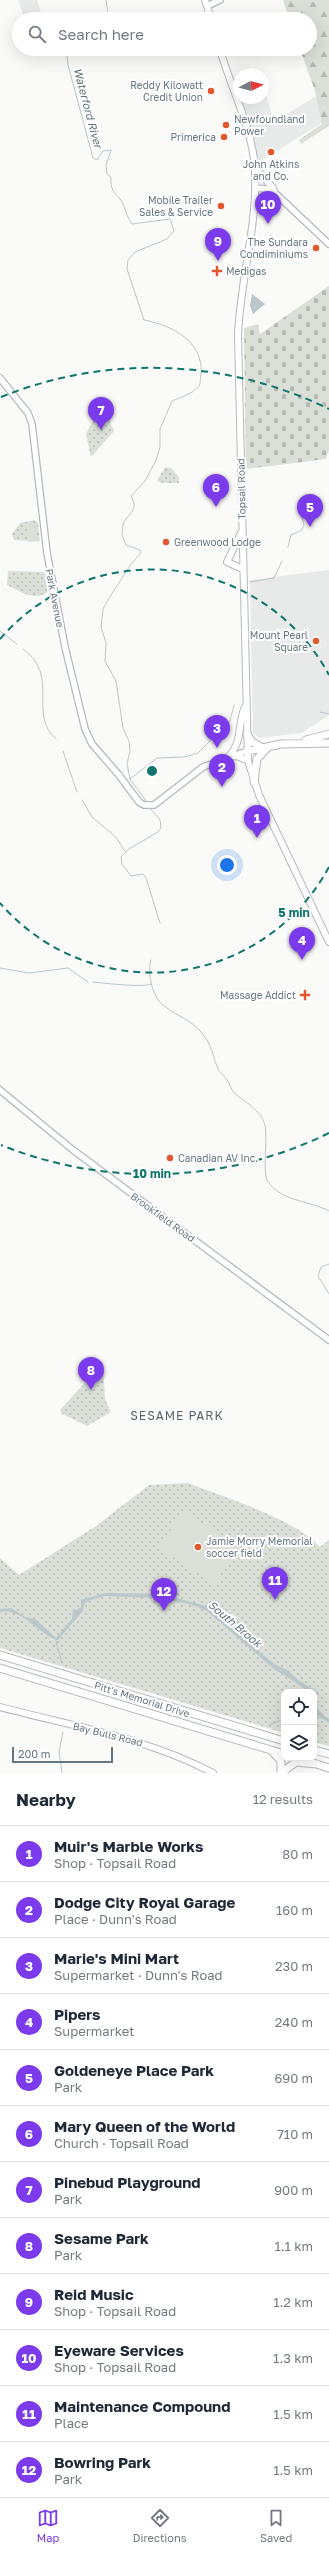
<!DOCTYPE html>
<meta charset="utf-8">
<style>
:root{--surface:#fff;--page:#f2f2f3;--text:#1f2937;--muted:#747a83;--line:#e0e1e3;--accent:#7c3aed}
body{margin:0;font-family:"Golos Text",sans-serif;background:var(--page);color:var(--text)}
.controls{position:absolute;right:12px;bottom:12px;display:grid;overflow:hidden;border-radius:8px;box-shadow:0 4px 16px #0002}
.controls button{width:36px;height:36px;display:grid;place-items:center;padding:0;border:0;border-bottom:1px solid var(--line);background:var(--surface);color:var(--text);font:20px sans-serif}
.compass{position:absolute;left:233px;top:68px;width:36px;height:36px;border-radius:50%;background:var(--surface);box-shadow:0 4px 16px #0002;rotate:83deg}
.scale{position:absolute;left:12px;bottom:10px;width:101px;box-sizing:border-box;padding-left:4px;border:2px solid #657683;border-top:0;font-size:11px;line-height:14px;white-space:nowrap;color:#657683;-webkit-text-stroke:3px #fff;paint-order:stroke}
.you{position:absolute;left:227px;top:865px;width:14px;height:14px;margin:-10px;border:3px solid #fff;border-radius:50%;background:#1a73e8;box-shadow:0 0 0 6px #1a73e833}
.badge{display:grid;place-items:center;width:26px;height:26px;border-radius:50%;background:var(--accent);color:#fff;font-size:13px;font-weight:700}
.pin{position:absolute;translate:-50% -33px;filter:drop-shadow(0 1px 2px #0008)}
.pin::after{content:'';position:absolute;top:21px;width:14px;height:12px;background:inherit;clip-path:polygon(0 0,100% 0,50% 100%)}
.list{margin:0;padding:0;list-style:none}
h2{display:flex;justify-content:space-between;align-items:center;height:52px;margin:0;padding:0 16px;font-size:17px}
h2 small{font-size:13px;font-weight:400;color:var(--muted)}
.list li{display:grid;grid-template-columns:26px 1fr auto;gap:12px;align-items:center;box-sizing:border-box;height:56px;padding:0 16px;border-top:1px solid var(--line)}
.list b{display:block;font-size:15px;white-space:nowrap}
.list p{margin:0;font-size:13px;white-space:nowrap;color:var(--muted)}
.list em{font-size:13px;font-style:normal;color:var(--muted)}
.icon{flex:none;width:22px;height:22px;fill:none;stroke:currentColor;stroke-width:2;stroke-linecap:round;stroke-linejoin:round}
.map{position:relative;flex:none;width:329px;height:1773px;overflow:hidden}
.search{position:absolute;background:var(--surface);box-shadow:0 4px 16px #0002;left:12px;right:12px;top:12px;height:44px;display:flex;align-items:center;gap:10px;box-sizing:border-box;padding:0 14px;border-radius:22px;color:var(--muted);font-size:15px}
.sheet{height:724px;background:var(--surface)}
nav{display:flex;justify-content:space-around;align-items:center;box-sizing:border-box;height:56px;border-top:1px solid var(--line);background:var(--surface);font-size:11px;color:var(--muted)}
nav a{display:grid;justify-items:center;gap:2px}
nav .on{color:var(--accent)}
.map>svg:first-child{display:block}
.built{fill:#e8e9e9}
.forest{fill:url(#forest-firs)}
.cemetery{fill:url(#cemetery-stones)}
.park{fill:url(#park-dots)}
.pitch{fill:#dadfd7}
.water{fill:#bbc7cb}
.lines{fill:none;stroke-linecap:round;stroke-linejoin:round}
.stream{stroke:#bbc7cb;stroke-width:1}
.secondary-casing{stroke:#b3babf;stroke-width:8}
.primary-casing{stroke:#b5babe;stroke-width:8}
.highway-casing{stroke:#b4b9bd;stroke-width:9}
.secondary{stroke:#fff;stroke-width:5.5}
.primary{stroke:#fff;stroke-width:6}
.highway{stroke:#fff;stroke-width:7}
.ring{fill:none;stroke:#0f766e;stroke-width:2;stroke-dasharray:7 5}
.poi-dot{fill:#e4572e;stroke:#fff;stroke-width:1.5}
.labels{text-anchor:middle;stroke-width:4;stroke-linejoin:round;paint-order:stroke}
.poi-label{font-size:10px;fill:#657683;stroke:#fff;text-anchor:end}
.street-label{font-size:10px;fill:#657683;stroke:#fff}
.water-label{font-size:11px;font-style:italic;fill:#60757c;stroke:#fff}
.quarter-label{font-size:12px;letter-spacing:1px;fill:#57646e;stroke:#fff}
.centre{fill:#0f766e;stroke:#fff;stroke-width:2}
.ring-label{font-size:12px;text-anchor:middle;font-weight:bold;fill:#0f766e;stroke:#fff;stroke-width:4;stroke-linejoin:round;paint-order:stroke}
</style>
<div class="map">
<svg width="329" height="1773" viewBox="0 0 329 1773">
<defs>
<pattern id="forest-firs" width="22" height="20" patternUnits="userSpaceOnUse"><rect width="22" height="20" fill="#dadfd7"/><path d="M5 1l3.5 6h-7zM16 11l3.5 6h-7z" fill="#b4b9b4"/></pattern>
<pattern id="cemetery-stones" width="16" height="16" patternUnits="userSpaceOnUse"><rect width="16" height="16" fill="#dadfd7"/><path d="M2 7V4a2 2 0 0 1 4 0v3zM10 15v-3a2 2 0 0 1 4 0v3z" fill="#b4b9b4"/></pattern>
<pattern id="park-dots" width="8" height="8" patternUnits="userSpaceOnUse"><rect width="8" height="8" fill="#dadfd7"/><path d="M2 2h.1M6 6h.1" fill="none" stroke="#b4b9b4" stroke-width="1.8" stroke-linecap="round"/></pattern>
</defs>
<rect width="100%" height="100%" fill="#fafaf8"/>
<path class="built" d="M18,0H37L41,12L24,17Z
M263,91L267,97L274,122L318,95L328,119L258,163L240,98H263Z
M329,570V715L302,733L259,738L253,733L250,580Z"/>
<path class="forest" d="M283,0H329V126L301,144L299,140L322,124L315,91L300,49H310V19H289Z"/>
<path class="cemetery" d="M329,286V450L326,459L246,469L244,328L258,324L260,334Z"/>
<path class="park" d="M102,404L114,431L91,457L86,434Z
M165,467L171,468L179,477V483H163L157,481Z
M35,520L38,523L40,541C30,542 24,540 14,540L12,534L20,523Z
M8,571L45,572L48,592C35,602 19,591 7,585Z
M103,1363L105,1399L111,1412L87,1426L62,1414L60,1410Z
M188,1483C226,1498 293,1518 320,1547L329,1540V1746L314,1742V1692H284V1733L0,1648V1558L19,1575L96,1526L149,1485Z"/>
<path class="pitch" d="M35,523L37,541L28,542L26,524Z
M183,1511L237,1546L215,1584L158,1548Z"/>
<path class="water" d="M252,294L265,304L253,314L250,306Z
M105,1593L162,1594L206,1606L274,1664L289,1671L298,1680L318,1692C314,1705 318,1712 329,1719V1723L315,1714L314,1692H309L283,1674L275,1670L207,1611L190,1604L155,1598L105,1596L90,1600L85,1603L82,1612L58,1640C45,1639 20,1606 0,1612V1609L11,1608L25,1617L35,1619L56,1638L72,1619L73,1609L77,1610L81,1607V1600Z"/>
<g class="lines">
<path class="stream" d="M106,0L109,19
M74,49L67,56L68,65L93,158L97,160L103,151L111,150L106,165L107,174L111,177C110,195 118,193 123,204C126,211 127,217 132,224L170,219L174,231L167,239L135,252L128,260L127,269L144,320C171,325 204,341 201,374C200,378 201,383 199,386C193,394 181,397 172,401L160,429V447L156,460L145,481L131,496C139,511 129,512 123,524L122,535L126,545L140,550L141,553L131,564L108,600L103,609L101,627L106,643L105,661L116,681L123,728L129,741L130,751L127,764L130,779L147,802
M87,49L93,53L98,49
M288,547L291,535L302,530L304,525L302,518L320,499
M250,582L274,578L282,561
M0,631L17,644
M23,649C61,676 27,714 56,739
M320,712L329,714
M63,751L77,792
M130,779L157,758L184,757L198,753L230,721L234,705
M82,800L92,817L116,837L126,853
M149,807L160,820L161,828L158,832L129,849L121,857L122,864L131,876L143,874L146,878L160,923
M151,960C147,972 152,997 163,1005C179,1018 196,1021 207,1040C213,1050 214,1061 219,1071C221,1074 225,1076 227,1080C230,1083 231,1090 234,1093C245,1102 261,1110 265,1125C268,1139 262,1173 268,1182C283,1202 308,1200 329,1211
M0,968L29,973L68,968L88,982
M93,982C103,983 144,988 151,984
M329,1264L321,1267L318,1276L329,1294
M56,1641L62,1663
M269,1725L284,1719
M62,1773L59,1752L63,1732"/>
<g class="secondary-casing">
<path id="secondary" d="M207,6L220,0
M255,188L266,189L274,192L329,244
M0,378L28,413L32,424L47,553L65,647L85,729L92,744L119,775L139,802L144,805H154L203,767L247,751
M0,1090L73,1150L329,1340"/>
</g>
<g class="primary-casing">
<path id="primary" d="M205,0L211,19
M220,49C230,86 249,121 254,159C261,212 240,279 238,335L248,761L259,795L329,942
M256,169L273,188L274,192
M241,533L227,562L243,569
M228,757C243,743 237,725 245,707
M228,757L237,756L248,761
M0,1707C72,1726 147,1738 213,1773"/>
</g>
<g class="highway-casing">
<path id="highway" d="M247,734L252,742L261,747
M306,740L329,734
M247,751L281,744L329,743
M254,782L257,759L268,747
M0,1655L284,1741
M0,1668L284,1754
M314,1750L329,1754
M273,1752L281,1761V1773
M313,1763L329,1768
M281,1773L296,1762L317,1764"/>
</g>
<use href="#secondary" class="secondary"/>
<use href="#primary" class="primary"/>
<use href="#highway" class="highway"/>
</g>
<g class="ring">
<path d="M329 867A201 201 0 0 1 0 903M0 639A201 201 0 0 1 329 675"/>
<path d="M329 1133A403 403 0 0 1 1 1145M1 397A403 403 0 0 1 329 409"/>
</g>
<g class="poi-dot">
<circle cx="211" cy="91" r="4"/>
<circle cx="226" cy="125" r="4"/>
<circle cx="224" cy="137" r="4"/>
<circle cx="271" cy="152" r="4"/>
<circle cx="221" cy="206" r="4"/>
<circle cx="316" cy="248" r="4"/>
<path d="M215 265h4v4h4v4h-4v4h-4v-4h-4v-4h4z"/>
<circle cx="166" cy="542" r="4"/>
<circle cx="316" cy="641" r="4"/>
<path d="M303 989h4v4h4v4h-4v4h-4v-4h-4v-4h4z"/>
<circle cx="170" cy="1158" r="4"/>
<circle cx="198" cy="1547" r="4"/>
</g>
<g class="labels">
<g class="poi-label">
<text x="203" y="89">Reddy Kilowatt<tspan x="203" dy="12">Credit Union</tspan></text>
<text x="234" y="123" text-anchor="start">Newfoundland<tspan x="234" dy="12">Power</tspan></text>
<text x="216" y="141">Primerica</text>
<text x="271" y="168" text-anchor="middle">John Atkins<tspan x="271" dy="12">and Co.</tspan></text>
<text x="213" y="204">Mobile Trailer<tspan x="213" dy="12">Sales &amp; Service</tspan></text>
<text x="308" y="246">The Sundara<tspan x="308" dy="12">Condiminiums</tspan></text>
<text x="226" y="275" text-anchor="start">Medigas</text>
<text x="174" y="546" text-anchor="start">Greenwood Lodge</text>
<text x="308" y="639">Mount Pearl<tspan x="308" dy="12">Square</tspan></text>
<text x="296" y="999">Massage Addict</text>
<text x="178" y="1162" text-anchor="start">Canadian AV Inc.</text>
<text x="206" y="1545" text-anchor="start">Jamie Morry Memorial<tspan x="206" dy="12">soccer field</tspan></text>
</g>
<g class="street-label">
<text transform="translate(241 489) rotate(-91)" y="4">Topsail Road</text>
<text transform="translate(55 598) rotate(79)" y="4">Park Avenue</text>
<text transform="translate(163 1217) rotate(36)" y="4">Brookfield Road</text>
<text transform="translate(142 1699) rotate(17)" y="4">Pitt's Memorial Drive</text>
<text transform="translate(108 1734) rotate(14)" y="4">Bay Bulls Road</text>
</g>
<g class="water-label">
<text transform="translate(88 108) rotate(75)" y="4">Waterford River</text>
<text transform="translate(235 1624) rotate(40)" y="4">South Brook</text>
</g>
<g class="quarter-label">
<text x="177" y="1420">SESAME PARK</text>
</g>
</g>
<circle cx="152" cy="771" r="6" class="centre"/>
<g class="ring-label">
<text x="294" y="917">5 min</text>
<text x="152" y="1178">10 min</text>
</g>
</svg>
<div class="controls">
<button><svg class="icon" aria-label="locate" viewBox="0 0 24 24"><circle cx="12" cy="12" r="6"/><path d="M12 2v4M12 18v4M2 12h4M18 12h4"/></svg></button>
<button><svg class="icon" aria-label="layers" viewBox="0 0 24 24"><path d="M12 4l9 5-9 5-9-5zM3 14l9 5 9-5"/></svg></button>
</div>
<svg class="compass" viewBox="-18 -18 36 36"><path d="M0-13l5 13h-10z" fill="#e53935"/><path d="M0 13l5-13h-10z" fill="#747a83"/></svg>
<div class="scale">200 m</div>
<div class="you"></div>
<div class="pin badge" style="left:257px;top:838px">1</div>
<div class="pin badge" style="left:222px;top:787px">2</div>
<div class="pin badge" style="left:217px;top:748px">3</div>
<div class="pin badge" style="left:302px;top:960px">4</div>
<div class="pin badge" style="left:310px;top:527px">5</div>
<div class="pin badge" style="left:216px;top:507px">6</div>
<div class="pin badge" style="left:101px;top:430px">7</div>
<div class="pin badge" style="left:91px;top:1390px">8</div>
<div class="pin badge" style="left:218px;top:261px">9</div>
<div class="pin badge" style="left:268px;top:224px">10</div>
<div class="pin badge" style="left:275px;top:1600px">11</div>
<div class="pin badge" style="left:164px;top:1611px">12</div>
<div class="search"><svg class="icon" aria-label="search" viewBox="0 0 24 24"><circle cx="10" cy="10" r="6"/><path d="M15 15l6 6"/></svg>Search here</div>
</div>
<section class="sheet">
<h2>Nearby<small>12 results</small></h2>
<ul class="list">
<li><span class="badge">1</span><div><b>Muir's Marble Works</b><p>Shop · Topsail Road</p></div><em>80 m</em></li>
<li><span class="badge">2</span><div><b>Dodge City Royal Garage</b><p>Place · Dunn's Road</p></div><em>160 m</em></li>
<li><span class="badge">3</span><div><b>Marie's Mini Mart</b><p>Supermarket · Dunn's Road</p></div><em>230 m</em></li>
<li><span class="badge">4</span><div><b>Pipers</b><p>Supermarket</p></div><em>240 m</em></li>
<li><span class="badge">5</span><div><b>Goldeneye Place Park</b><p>Park</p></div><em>690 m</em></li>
<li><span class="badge">6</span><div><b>Mary Queen of the World</b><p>Church · Topsail Road</p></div><em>710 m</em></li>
<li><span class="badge">7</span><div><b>Pinebud Playground</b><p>Park</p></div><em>900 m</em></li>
<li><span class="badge">8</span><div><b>Sesame Park</b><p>Park</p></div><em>1.1 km</em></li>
<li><span class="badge">9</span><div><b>Reid Music</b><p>Shop · Topsail Road</p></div><em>1.2 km</em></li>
<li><span class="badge">10</span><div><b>Eyeware Services</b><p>Shop · Topsail Road</p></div><em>1.3 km</em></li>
<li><span class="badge">11</span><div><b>Maintenance Compound</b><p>Place</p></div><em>1.5 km</em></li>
<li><span class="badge">12</span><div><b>Bowring Park</b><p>Park</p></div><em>1.5 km</em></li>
</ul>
</section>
<nav>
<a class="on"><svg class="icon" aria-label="map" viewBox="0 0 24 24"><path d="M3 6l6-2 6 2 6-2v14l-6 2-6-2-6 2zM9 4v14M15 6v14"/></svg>Map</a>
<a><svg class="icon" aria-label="directions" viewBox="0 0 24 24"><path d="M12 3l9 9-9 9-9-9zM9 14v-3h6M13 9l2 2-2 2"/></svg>Directions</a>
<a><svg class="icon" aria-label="saved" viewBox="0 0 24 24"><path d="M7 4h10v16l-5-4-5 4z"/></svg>Saved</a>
</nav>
